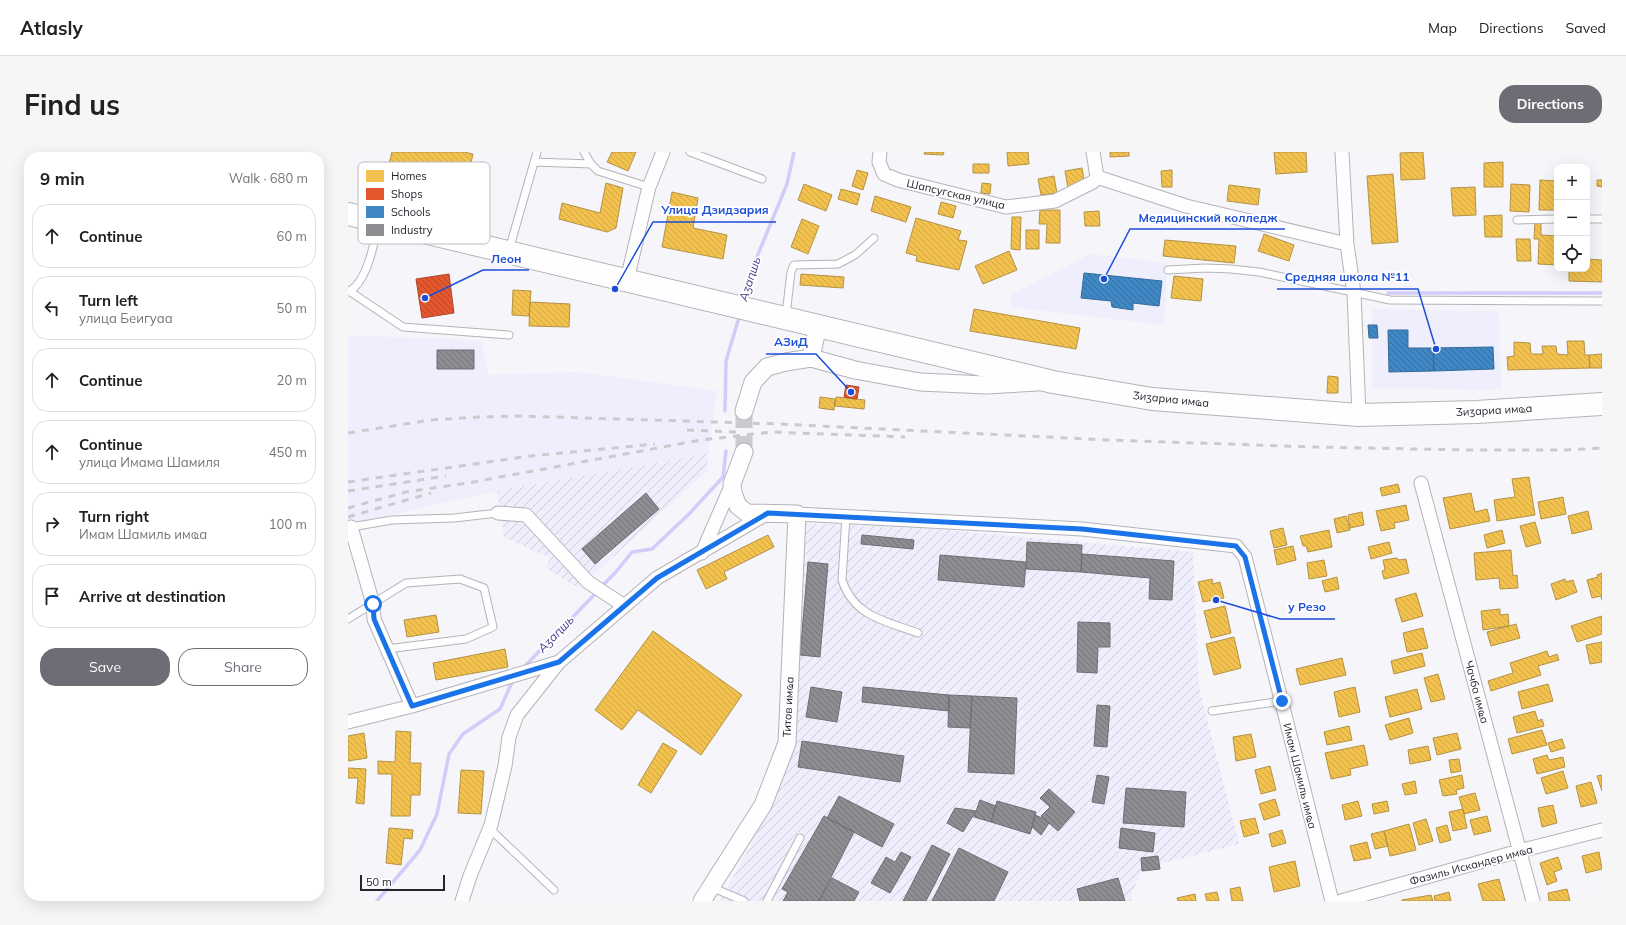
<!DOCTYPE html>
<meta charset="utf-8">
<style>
:root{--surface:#fff;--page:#f6f6f6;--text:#202124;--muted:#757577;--line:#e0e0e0;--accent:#6e6d76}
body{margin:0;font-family:Mulish,sans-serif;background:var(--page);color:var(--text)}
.controls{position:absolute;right:12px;top:12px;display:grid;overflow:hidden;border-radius:8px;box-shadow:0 4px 16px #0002}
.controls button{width:36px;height:36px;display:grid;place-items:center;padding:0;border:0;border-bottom:1px solid var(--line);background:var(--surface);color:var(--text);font:20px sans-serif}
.scale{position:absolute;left:12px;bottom:10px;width:85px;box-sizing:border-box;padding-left:4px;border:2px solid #25242f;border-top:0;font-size:11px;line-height:14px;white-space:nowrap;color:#25242f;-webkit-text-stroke:3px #fff;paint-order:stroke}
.stop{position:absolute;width:12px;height:12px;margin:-9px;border:3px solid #1a73e8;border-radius:50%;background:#fff}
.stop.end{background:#1a73e8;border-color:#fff;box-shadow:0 1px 4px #0008}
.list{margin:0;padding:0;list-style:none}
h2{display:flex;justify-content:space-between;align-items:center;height:52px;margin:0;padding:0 16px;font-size:17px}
h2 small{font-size:13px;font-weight:400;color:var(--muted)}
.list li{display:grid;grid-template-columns:26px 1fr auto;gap:12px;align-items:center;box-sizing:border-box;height:64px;margin:0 8px 8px;padding:0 8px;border:1px solid var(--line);border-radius:16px}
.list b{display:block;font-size:15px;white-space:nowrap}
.list p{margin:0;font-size:13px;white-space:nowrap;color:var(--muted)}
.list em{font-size:13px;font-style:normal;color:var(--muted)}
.actions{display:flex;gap:8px;padding:12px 16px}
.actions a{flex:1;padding:9px 0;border:1px solid var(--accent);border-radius:16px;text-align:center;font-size:14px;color:var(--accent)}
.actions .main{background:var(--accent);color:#fff}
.icon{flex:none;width:22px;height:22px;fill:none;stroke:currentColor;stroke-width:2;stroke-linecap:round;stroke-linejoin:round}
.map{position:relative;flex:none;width:1254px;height:749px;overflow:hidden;border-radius:16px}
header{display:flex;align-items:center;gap:24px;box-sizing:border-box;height:56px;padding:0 20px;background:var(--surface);border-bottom:1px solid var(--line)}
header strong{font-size:19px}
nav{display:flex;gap:22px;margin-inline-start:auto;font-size:14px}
.intro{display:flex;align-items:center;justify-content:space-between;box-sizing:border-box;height:96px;padding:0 24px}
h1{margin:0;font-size:28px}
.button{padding:10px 18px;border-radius:16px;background:var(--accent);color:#fff;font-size:14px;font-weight:700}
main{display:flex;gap:24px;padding:0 24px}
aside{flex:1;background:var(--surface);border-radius:16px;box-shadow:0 4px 16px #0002}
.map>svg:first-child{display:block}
.built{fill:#efeefc}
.industrial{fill:url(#industrial-furrows)}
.homes{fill:url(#homes-back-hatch);stroke:#b49245}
.shops{fill:url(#shops-back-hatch);stroke:#ab482e}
.schools{fill:url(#schools-back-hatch);stroke:#376a98}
.industry{fill:url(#industry-back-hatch);stroke:#6e6e74}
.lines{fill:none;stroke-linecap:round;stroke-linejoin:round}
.stream{stroke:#d2ccfa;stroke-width:3.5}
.tertiary-tunnel{stroke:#cbcbd1;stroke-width:17;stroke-dasharray:17 8;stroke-linecap:butt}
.service-casing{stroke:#b4b3bb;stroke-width:9}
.minor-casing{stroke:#b4b3bb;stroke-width:15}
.tertiary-casing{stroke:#b4b3bb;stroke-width:19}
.trunk-casing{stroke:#b4b3bb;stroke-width:24}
.service{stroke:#fefefe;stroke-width:7}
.minor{stroke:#fefefe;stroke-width:13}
.tertiary{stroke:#fefefe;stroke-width:17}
.trunk{stroke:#fefefe;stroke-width:22}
.rail{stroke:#cbcbce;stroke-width:3;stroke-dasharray:7 7;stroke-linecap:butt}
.route{stroke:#1a73e8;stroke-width:5}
.labels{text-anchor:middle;stroke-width:4;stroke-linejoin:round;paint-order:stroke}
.street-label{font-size:11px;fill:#25242f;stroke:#fff}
.water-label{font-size:12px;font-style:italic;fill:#4c378e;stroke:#fff}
.key{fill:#fff;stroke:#bebdc1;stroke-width:1}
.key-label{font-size:11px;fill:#25242f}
.leader{fill:none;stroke:#1d4ed8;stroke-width:1.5}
.callout-dot{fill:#1d4ed8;stroke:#fff;stroke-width:1.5}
.callout-label{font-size:12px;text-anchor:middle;font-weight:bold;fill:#1d4ed8;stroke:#fff;stroke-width:4;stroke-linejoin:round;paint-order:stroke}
</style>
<header>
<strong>Atlasly</strong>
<nav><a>Map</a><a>Directions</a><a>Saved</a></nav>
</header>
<div class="intro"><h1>Find us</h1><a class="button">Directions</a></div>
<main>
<aside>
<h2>9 min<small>Walk · 680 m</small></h2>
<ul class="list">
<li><svg class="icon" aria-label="ahead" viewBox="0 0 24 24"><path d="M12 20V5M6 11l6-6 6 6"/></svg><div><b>Continue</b></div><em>60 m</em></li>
<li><svg class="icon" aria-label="left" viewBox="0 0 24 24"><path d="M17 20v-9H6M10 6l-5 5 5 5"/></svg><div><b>Turn left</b><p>улица Беигуаа</p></div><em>50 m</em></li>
<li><svg class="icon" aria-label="ahead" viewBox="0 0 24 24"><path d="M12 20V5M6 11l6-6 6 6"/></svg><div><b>Continue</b></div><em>20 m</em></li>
<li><svg class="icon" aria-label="ahead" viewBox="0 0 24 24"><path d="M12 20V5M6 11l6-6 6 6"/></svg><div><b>Continue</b><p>улица Имама Шамиля</p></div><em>450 m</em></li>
<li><svg class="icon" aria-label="right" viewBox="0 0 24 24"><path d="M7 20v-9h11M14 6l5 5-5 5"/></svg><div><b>Turn right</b><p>Имам Шамиль имҩа</p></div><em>100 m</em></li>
<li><svg class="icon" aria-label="arrive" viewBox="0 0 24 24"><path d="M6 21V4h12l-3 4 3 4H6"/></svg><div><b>Arrive at destination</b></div></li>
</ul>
<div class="actions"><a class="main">Save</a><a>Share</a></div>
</aside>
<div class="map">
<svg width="1254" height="749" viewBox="0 0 1254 749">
<defs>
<pattern id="industrial-furrows" width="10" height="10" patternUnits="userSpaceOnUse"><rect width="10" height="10" fill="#efeefc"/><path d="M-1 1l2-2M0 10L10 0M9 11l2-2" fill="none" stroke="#cdccd8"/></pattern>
<pattern id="homes-back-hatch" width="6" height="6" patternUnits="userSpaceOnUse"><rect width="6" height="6" fill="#f2c14e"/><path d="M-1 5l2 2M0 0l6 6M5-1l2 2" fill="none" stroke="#cfa644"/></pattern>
<pattern id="shops-back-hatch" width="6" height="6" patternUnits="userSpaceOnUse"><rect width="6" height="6" fill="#e4572e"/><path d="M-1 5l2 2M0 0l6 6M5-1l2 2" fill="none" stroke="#b94828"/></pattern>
<pattern id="schools-back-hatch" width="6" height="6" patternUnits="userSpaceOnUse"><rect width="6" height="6" fill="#3f88c5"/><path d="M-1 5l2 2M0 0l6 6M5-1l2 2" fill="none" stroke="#356fa0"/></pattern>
<pattern id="industry-back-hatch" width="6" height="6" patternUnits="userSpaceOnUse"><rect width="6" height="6" fill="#8d8d92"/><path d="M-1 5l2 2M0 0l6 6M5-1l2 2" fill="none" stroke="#737378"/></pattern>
</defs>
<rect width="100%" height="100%" fill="#f5f5fa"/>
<path class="built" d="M742,102L820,111L816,173L663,155L662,143Z
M1024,157L1151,159L1153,238L1024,236Z
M0,184L88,186L134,189L140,223L229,220L369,239L360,302L149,339L0,372Z"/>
<path class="industrial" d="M360,302L359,319L231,436L197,416L202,406L156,385L149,339Z
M454,371L586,377L845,400L851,535L891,692L795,716L784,741L783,749H372L426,650L448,591Z"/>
<path class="homes" d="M44,0H116L125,2L114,49L98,45L100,34L56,25L54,35L36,31Z
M264,0H288L280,19L259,10Z
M577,0H596L595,3L576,2Z
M659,0H680L681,12L660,14Z
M762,0H781V4L762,5Z
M926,0H958L959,20L928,22Z
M1075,0L1077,27L1053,28L1052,1Z
M1155,10V35H1136V11Z
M625,12H641V21H625Z
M734,16L737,33L720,36L717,19Z
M509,18L520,21L515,38L504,34Z
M824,18V35H814L813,19Z
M1045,22L1050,90L1024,92L1019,24Z
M706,24L709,41L693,43L690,27Z
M1192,28L1209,29V58H1191Z
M1249,28H1254V35L1249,34Z
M258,31L275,36L268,76L259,80L211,67L214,51L252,61Z
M634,31L643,32L642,42L633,41Z
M456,32L484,43L478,59L450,48Z
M1163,32L1182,33L1181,60L1162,59Z
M881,33L912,37L910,53L879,49Z
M1127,35L1128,63L1105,64L1103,36Z
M493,37L512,42L509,53L490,47Z
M324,40L350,46L345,76L379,83L375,107L314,95Z
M527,44L563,55L558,70L523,59Z
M593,50L608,54L605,66L590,62Z
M692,58H712V91H698L699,72H691Z
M751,59L752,74H737L736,60Z
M1154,63V85H1137L1136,64Z
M664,65H673L672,98L663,97Z
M568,66L613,79L610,88L619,89L611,118L568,109L569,104L558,101Z
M454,67L471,74L460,102L443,95Z
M1187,70L1193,71V83L1209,84V113L1190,112L1191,87H1186Z
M678,78H691V97H678Z
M916,82L946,93L941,109L910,99Z
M1168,87H1182L1183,109H1169Z
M817,88L888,94L886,111L815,104Z
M661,99L669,118L635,132L627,114Z
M1239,107L1254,108V130L1221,129V117H1239Z
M453,122L496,125L495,136L452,133Z
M826,124L855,127L853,149L823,146Z
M165,138L183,139L181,164L164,163Z
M182,150L222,152L221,175L181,174Z
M626,157L732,176L728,197L622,179Z
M1219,189H1236L1237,203H1241L1242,216L1160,218L1159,205L1166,204V190L1182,191L1183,202H1195L1194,194H1208L1209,202L1220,203Z
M1254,202V216H1242L1241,203Z
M980,224L990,225V241H979Z
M472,245L487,247L486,258L471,256Z
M488,245L517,248L516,257L487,254Z
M1181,325L1187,363L1149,369L1146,348L1167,345L1164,327Z
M1050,332L1052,340L1034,344L1032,336Z
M1123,341L1127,360L1139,357L1142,369L1102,377L1095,346Z
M1215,345L1218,362L1193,367L1190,350Z
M1058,353L1061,368L1046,371L1047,376L1033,379L1028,359Z
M1240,359L1244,377L1224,382L1220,364Z
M1014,360L1016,373L1002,376L1000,363Z
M998,364L1002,378L989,381L986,367Z
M1187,370L1193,391L1178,395L1172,374Z
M935,376L939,393L926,396L922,379Z
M981,378L984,395L960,400L958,394H955L952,384Z
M1154,378L1157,391L1139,396L1136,383Z
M420,383L426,395L376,420L379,427L358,437L349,418Z
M1041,390L1044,401L1023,407L1020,395Z
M945,394L948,408L929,413L926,398Z
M1163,398L1165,424L1169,423L1170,436L1152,437L1151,426L1128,428L1126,401Z
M1049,406L1050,408L1058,407L1061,421L1036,427L1034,419L1037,418L1035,408Z
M976,408L979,424L961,427L959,411Z
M1254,421V448L1253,444L1244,446L1239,428L1250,425L1249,423Z
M989,425L991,437L977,440L974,429Z
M864,427L865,432L872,430L876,446L855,450L850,430Z
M1217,427L1218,430L1225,428L1229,440L1208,448L1203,432Z
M1068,441L1075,464L1054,470L1047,447Z
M877,454L883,481L863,486L856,459Z
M1152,457V463L1160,462L1161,474L1135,478L1133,459Z
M88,463L91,480L59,485L56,468Z
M1254,464V482L1229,490L1223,474Z
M1168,472L1172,486L1143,494L1139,480Z
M1075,476L1080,496L1059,500L1055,481Z
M305,479L394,543L353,603L290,558L274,578L247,558Z
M886,485L893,516L866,523L858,492Z
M1254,490V510L1242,512L1238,493Z
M157,497L160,515L88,528L85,511Z
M1199,499L1201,505L1209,502L1211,508L1190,514L1193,523L1143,539L1140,529L1165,521L1162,511Z
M1074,501L1077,514L1046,522L1043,509Z
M994,506L998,523L952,533L948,517Z
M1090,522L1097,547L1083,550L1076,526Z
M1200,532L1205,549L1174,557L1170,540Z
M1007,535L1012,560L991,565L986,540Z
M1069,537L1074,557L1042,565L1037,545Z
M1187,559L1190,569L1194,567L1196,574L1169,581L1165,565Z
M1061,566L1065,581L1042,588L1037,573Z
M1001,574L1004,588L979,593L976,580Z
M1194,578L1199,593L1164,602L1160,587Z
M48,579L63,580L62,611H73L72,643H63L62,664H43L44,622H30V609L47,610Z
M16,581L19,606L0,609V584Z
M1109,581L1113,597L1089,603L1085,586Z
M903,582L908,605L888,609L885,585Z
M1214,587L1217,596L1203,600L1200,591Z
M315,591L329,599L303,641L290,633Z
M1016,593L1020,613L1002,617L1003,623L983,627L977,601Z
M1080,594L1083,608L1062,612L1060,598Z
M1199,603L1201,608L1215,605L1217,615L1189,622L1185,607Z
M1111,607L1113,619L1103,621L1101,608Z
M922,614L928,638L913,642L907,618Z
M0,616L18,617L16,652L8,651L10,626H0Z
M113,618L136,619L133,662L110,661Z
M1215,619L1220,636L1198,642L1193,626Z
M1114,623L1116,636L1108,638L1109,642L1095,644L1091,628Z
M1254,623V639L1249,624Z
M1067,629L1069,641L1057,643L1054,632Z
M1243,630L1249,651L1233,655L1228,634Z
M1127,641L1132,658L1116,662L1111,645Z
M927,647L932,663L916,668L911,652Z
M1010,649L1014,664L997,668L994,653Z
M1039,649L1041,659L1026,662L1024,652Z
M1205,653L1209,671L1194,675L1190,656Z
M1115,657L1119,676L1105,679L1101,660Z
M1139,664L1143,679L1126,683L1122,668Z
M907,666L911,681L896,685L892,669Z
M1078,667L1085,689L1071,693L1065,671Z
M1061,672L1068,698L1042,704L1036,679Z
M1099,673L1103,688L1092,691L1088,676Z
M41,676L65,678L64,687L56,686L53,713L38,711Z
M934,678L938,691L924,695L921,682Z
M1036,679L1040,694L1027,697L1023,682Z
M1019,690L1023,706L1006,709L1002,694Z
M1251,700L1254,717L1238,721L1234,704Z
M1210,705L1214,717L1206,720L1209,729L1199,733L1192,711Z
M947,709L952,734L926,740L921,715Z
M1151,727L1157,749H1135L1130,732Z
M892,735L895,749H884L882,737Z
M1219,737L1222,749H1201L1200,741Z
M869,740L871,749H859L857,742Z
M1101,740L1103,749H1087L1086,744Z
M847,742L848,749H830L829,746Z
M1083,743L1085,749H1054V748Z"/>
<path class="shops" d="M101,122L106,161L74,166L68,127Z
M498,233L511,235L509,247L496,245Z"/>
<path class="schools" d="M736,121L814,129L811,154L785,151V158L764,155L763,149L733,146Z
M1020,173H1029L1030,186H1021Z
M1040,178H1060V196H1085L1086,219L1041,220Z
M1145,195L1146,217L1086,219L1085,196Z"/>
<path class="industry" d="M89,198H126V217H89Z
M298,341L311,357L247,412L234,397Z
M514,383L566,388L565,397L513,392Z
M679,390L734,393L733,420L678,417Z
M734,402L826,409L824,448L801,447L802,426L733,420Z
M592,403L678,410L676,435L590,428Z
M460,410L480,412L472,505L452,503Z
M730,470L762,471V495H750L749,521L729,520Z
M463,535L494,540L489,570L458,565Z
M515,535L601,543V559L514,550Z
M601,543L624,544L622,576L600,575Z
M624,544L669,546L666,622L620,620Z
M749,553L762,554L759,595L746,594Z
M454,589L556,604L552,630L450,615Z
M749,623L761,625L756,652L744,650Z
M778,636L838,640L836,675L775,671Z
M701,637L727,660L710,679L693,664L702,655L692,646Z
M491,644L546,672L534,695L479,666Z
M632,648L648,654L643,670L626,665Z
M649,649L688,660L682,682L643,670Z
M607,656L628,659L615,680L599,671Z
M687,663L696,667L701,671L693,683L684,675Z
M476,664L506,680L471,749H435L440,740L434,737Z
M773,676L807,681L805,700L771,696Z
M584,693L602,702L578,749H555Z
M611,696L660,720L646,749H584Z
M553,700L563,705L542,741L523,731L538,705L547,710Z
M810,704L812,717L794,719L793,706Z
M484,726L511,740L506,749H471Z
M770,726L777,749H732L729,737Z"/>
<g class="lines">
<path class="stream" d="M1040,141H1254
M396,148L406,112L439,32L446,0
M377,259L378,209L392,162
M253,435L267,421L284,400L304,397L341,362L375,325L378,299
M175,516L249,440
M29,749L72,698L89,662L101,602L115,582L152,557L165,528"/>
<path class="tertiary-tunnel" d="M396,259V300"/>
<g class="service-casing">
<path id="service" d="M236,0L243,12L250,19L301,35
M342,0L414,27
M186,10L243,12
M1239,67H1254
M1169,68L1209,67
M161,98L189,0
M820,118L857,116L883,117L911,120L1042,148L1254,149
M1,139L55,175L161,183
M0,140C19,131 26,92 30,72
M438,163L443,120L446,113L490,112L507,103L526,86
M498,364L494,428C506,465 538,469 570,481
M3,375L44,368L106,366L150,361
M0,467L58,431L112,427L136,436L145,475L118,487L39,497
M864,559L934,549
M141,676L206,738
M363,735L396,749
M419,749L452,686"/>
</g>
<g class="minor-casing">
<path id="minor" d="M532,0L531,10L536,22L550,28L658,55L707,49L745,30L749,25
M745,0L749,25
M994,0L999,92L1006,141L1011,263
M749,25L838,54L999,92
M279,128L301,35L315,0
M1073,331L1185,749
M150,361L178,363L240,430L275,453
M449,362L734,377L888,394L897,405L984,749
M3,375L25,452L26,467L64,554
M354,401L384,332
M0,570L64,554L211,510L309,426L420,361
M114,749L122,724L143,673L157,614L161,585L169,563L211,510
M993,749L1171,699L1254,678"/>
</g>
<g class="tertiary-casing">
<path id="tertiary" d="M463,206L470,173
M396,259L405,230L419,215L438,210L463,206L507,218L572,230L638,233L689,230
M354,749L415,653L439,591L449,362L399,361L390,354L385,341L384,332L396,300"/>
</g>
<g class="trunk-casing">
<path id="trunk" d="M0,62L705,230L804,247L1011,263L1129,260L1254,252"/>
</g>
<use href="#service" class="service"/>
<use href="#minor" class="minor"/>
<use href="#tertiary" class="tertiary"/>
<use href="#trunk" class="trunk"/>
<path class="rail" d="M339,278L389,280
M0,281L83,268L131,265L173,264L431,272L760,288L967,295L1118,298H1218L1254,296
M0,330L182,304L307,292
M0,339L98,324
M0,356L58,340L120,331L353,288L424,280L557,285
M0,365L83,341"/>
</g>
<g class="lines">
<path class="route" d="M25,452L26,467L64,554L211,510L309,426L420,361L734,377L888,394L897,405L934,549"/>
</g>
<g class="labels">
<g class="street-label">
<text transform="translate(608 42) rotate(13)" y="4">Шапсугская улица</text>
<text transform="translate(823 247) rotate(6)" y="4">Ӡиӡариа имҩа</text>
<text transform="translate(1146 258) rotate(-3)" y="4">Ӡиӡариа имҩа</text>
<text transform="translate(1129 540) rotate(75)" y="4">Чачба имҩа</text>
<text transform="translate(440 555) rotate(-87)" y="4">Титов имҩа</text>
<text transform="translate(952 624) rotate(76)" y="4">Имам Шамиль имҩа</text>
<text transform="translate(1123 713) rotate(-15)" y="4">Фазиль Искандер имҩа</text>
</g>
<g class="water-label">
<text transform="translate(402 127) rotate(-72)" y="4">Аӡаԥшь</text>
<text transform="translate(208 482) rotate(-46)" y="4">Аӡаԥшь</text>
</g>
</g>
<rect x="10" y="10" width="132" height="82" rx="6" class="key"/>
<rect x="18" y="18" width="18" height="12" fill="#f2c14e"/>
<rect x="18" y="36" width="18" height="12" fill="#e4572e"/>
<rect x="18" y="54" width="18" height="12" fill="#3f88c5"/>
<rect x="18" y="72" width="18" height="12" fill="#8d8d92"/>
<g class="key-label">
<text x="43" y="28">Homes</text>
<text x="43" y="46">Shops</text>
<text x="43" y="64">Schools</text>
<text x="43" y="82">Industry</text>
</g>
<path class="leader" d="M267 137L305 70H428M756 127L782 77H937M77 146L135 118H181M1088 197L1070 137H929M503 240L468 202H418M868 448L932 467H987"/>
<g class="callout-dot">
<circle cx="267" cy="137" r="4"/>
<circle cx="756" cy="127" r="4"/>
<circle cx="77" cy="146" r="4"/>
<circle cx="1088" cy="197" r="4"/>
<circle cx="503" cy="240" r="4"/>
<circle cx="868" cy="448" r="4"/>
</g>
<g class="callout-label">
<text x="367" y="62">Улица Дзидзария</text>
<text x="860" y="70">Медицинский колледж</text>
<text x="158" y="111">Леон</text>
<text x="999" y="129">Средняя школа №11</text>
<text x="443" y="194">АЗиД</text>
<text x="959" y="459">у Резо</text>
</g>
</svg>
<div class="controls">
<button>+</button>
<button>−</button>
<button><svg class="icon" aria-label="locate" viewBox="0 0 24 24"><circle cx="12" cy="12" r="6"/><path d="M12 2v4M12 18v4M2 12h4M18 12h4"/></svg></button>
</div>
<div class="scale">50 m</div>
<div class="stop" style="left:25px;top:452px"></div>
<div class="stop end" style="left:934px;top:549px"></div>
</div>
</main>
